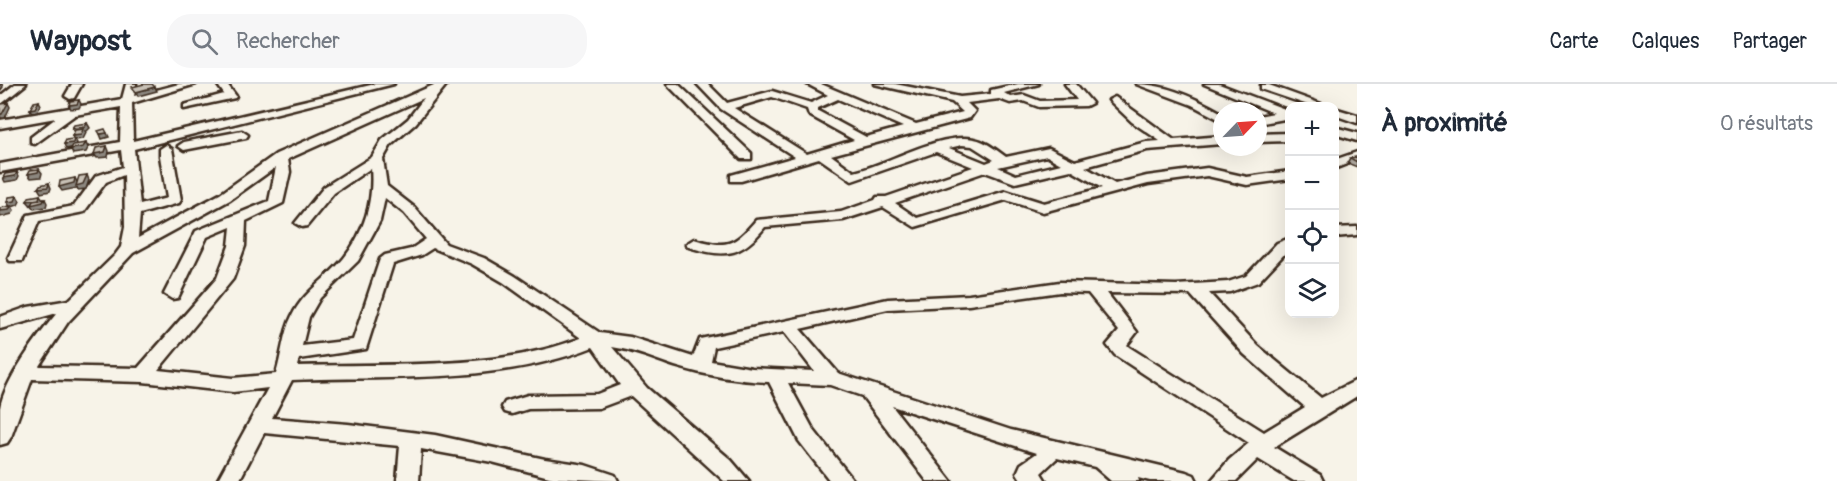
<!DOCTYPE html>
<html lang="fr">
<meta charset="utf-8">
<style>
:root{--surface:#fff;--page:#f6f6f7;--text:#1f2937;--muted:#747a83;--line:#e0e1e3}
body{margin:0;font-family:Pangolin,sans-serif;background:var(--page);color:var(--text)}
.controls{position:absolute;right:18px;top:18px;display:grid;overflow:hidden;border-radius:12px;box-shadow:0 6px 24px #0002}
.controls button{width:54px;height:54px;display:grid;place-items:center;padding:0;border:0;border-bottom:2px solid var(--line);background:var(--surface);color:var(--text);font:30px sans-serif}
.compass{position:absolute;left:1213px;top:18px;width:54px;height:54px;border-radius:50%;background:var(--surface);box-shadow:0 6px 24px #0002;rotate:65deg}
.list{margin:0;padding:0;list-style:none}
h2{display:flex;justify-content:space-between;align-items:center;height:78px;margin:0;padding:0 24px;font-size:26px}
h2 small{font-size:20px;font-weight:400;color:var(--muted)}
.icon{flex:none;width:33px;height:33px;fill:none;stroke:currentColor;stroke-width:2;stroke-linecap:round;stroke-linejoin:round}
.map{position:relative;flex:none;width:1357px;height:397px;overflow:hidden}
header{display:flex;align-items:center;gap:36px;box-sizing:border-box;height:84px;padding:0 30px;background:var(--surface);border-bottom:2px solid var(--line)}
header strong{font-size:28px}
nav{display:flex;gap:33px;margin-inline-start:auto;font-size:21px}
.search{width:420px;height:54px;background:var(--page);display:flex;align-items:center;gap:15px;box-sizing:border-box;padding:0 21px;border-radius:24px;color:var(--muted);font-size:22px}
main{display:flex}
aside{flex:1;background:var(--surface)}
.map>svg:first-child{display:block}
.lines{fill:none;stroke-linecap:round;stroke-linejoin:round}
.minor-casing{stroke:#3b2a1e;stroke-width:5}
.minor{fill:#f7f3e8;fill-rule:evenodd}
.wall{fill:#aca69d;stroke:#3b2a1e;stroke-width:1.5}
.shaded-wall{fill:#8c877f;stroke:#3b2a1e;stroke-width:1.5}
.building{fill:#c8c1b6;stroke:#3b2a1e;stroke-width:1.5}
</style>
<header>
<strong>Waypost</strong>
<div class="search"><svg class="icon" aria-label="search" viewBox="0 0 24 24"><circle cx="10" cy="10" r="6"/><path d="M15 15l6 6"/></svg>Rechercher</div>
<nav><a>Carte</a><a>Calques</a><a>Partager</a></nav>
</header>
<main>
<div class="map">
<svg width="1357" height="397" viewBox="0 0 1357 397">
<rect width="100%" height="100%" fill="#f7f3e8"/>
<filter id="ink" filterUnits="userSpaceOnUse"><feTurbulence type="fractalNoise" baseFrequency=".0167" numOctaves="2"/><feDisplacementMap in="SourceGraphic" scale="12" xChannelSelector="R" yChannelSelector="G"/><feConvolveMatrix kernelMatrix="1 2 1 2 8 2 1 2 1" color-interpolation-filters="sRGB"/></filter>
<g filter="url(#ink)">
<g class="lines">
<g class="minor-casing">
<path id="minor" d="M15,0H26L0,21V12Z
M72,0H82L74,14L70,15L65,12Z
M126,0H136L134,12L179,0H196L132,19L133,57L375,0H394L134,65L140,121L167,114L160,72V65L166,61L172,65L181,116L179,119L140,130L138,154L220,110L276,70L436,0H447L416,39L391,61L383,75L387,102L414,123L446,160L484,174L515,192L600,249L630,253L693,273L700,255L888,215L969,211L1060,198L1176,201L1228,198L1246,192L1277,159L1290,154V164L1258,198L1230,208L1209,209L1258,262L1321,314L1357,296V312L1274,363L1320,391L1323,397H1294L1258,375L1236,397H1211L1229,376L1249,359L1115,271L1107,261L1119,247L1088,209L1060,208L969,221L888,225L800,245L838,289L1011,346L1186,388L1194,391L1197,397H1150L1138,394L1139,397H1111L1095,383L1057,374L1041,389L1046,397H1022L1017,389L1021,380L1037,369L892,322L951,397H927L862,312L830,301L788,299L813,345L854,397H830L799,357L769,298C738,297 704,291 675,282C654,275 634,266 612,263L647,304L731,376L749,397H724L631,312L599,324L528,325L512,330L505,328L502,323L505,318L528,311L597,310L620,301L593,263C499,300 392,292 292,296L272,334L348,340L435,351L545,375L585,381L615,391L618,397L553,394L492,378L421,365L419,397H397L400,362L264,349L239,397H217L268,304L233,308L143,298L32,295L11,353L7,359L0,361C0,349 0,336 0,324C4,297 39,250 57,229L0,245V233L28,223L69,216L115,171L121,163L125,143L124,91L106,98L84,128L39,137L22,177H10L8,174L28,131L74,122L96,92L123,83L121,66L0,88V80L120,58L121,23L75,31L35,60L31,59V53L56,34L0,44V36L122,15ZM424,14L408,35L382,56L372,73L324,103L295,139L302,143L307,142L334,109L371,84C374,117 364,149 344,174C327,195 304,207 292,232C283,249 282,271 276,290L233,294L158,286L233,195L245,162L246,137L283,119L290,88L288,75ZM276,83L269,117L196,147L164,210L172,215L178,214L207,153L231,143L229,162L217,194L138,284L39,282L68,238L133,169L230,116ZM385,114L404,129L426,155L411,165L385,171L380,175L353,256L302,262L309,233L320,214L358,177L380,137ZM433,164L472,180L503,198L581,254C495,287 389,279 297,282L299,275L366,265L393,180L422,171ZM1107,209L1190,210L1244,270L1305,323L1264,348L1129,263L1127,261L1137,248ZM784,248L814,287L752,284L711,277L714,263Z
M217,0H227L236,12L235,14L184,25V21L224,10Z
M667,0H678L751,69V75H741Z
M697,0H708L727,19L772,7L811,19L828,11L807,0H821L916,40L963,28L952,18L874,0H895L960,13L991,10V6L1018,0H1039L1004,9L1011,13L1024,11L1040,17L1077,16L1065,0H1076L1092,19L1086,22L1039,23L1023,17L1010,19L999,15L967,19L975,27L970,34L831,71L854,88C888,80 940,48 974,55C986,57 996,66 1006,73L1049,64L1075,77L1146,58L1160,57L1132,38L1111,18L1109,16L1115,13L1174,56L1222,52V60L1147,66L1085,83L1115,100L1147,92L1207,84L1247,93L1290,87V95L1247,101L1207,92L1148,100L1043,128L1006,116L915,143L883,123L843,136L765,143C741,173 725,174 689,163L686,160L694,155C727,164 733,163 756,136L841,128L875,116L877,113H886L973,83L936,68L852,97L819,74L741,97H731V91L795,73L721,25ZM772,13L807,25L809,31L854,56L807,70L734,24ZM838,15L903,43L866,53L818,27V24ZM962,61L972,62L994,76L986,79L949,64ZM1047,72L1061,80L1016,91L998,83ZM1071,86L1102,104L1044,119L1006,107L917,134L895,119L985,88L1015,99Z
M1136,0C1166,0 1196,14 1222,29V37L1192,21Z
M1204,0H1219L1290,27V34L1258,40V32L1274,29Z
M1261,1H1269L1327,22H1311L1261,5Z
M1334,24L1357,31V39L1334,31Z
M1334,43L1357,49V57L1334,50Z
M242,47L248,51L246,54L184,66L178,62L184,58Z
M1290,49V57L1258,58V50Z
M1357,68V76L1334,85V76Z
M1357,143V151L1334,153V144Z"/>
</g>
<use href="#minor" class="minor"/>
</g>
<path class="wall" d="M1357,73V83L1347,79L1350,74Z"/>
<path class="shaded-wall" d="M0,0H2L3,3L0,7Z
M155,3L157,7L138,12L136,8Z
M79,16L81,20L79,24L71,25L69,21Z
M39,17L41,21L37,28L32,29L30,25Z
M8,19L10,23L5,34H0V30Z
M87,39L90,44L87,47H85L86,49L83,55L75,56L77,59L75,63L66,65L64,60L74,56L72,52L74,49L72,44Z
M107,49L109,53L102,55L100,50Z
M86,59L88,64L86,68L73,70L71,65Z
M107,62L109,67L108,73L97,74L94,70Z
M39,85L42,89L41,93L31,94L28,90Z
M17,88L19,92L17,96L5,98L3,94Z
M87,91L89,96L86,105L78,106L77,103V104L62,107L59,103L75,94L77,98Z
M49,99L51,104L50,107L41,109L38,104Z
M40,111L43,115H45L47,119L46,123L34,125L27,117Z
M17,112L20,117L18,121L12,123L14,126L12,130L0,133V127L10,123L7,118Z"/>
<path class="building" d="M144,0H152L155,3L136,8L132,3Z
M79,16L77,20L69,21L70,17Z
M39,17L35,24L30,25L34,18Z
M8,19L2,30H0V21L1,20Z
M87,39L85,43L72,44L74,41Z
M83,45L81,51L72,52L75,46Z
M105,45L107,49L100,50L98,47Z
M74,55L73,59L64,60L66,56Z
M86,59L83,63L71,65L73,61Z
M107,62L105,68L94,70L96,64Z
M1357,73V78L1350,74Z
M39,85L38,88L28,90L30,86Z
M17,88L15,92L3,94L5,90Z
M87,91L83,100L76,102L79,92Z
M75,94L74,99L59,103L60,97Z
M49,99L48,103L38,104L40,101Z
M40,111L39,115L27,117L29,113Z
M17,112L15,117L7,118L9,113Z
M45,115L43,118L31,121L33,117Z
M11,122L9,126L0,127V124Z"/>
</g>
</svg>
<div class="controls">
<button>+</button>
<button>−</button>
<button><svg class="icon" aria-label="locate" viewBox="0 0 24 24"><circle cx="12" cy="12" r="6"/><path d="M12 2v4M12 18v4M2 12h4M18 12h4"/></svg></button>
<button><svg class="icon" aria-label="layers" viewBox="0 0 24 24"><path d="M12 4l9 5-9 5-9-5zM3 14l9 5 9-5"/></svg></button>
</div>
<svg class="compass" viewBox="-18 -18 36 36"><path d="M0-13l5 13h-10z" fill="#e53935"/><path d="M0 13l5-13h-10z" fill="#747a83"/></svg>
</div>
<aside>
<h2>À proximité<small>0 résultats</small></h2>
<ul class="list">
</ul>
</aside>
</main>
